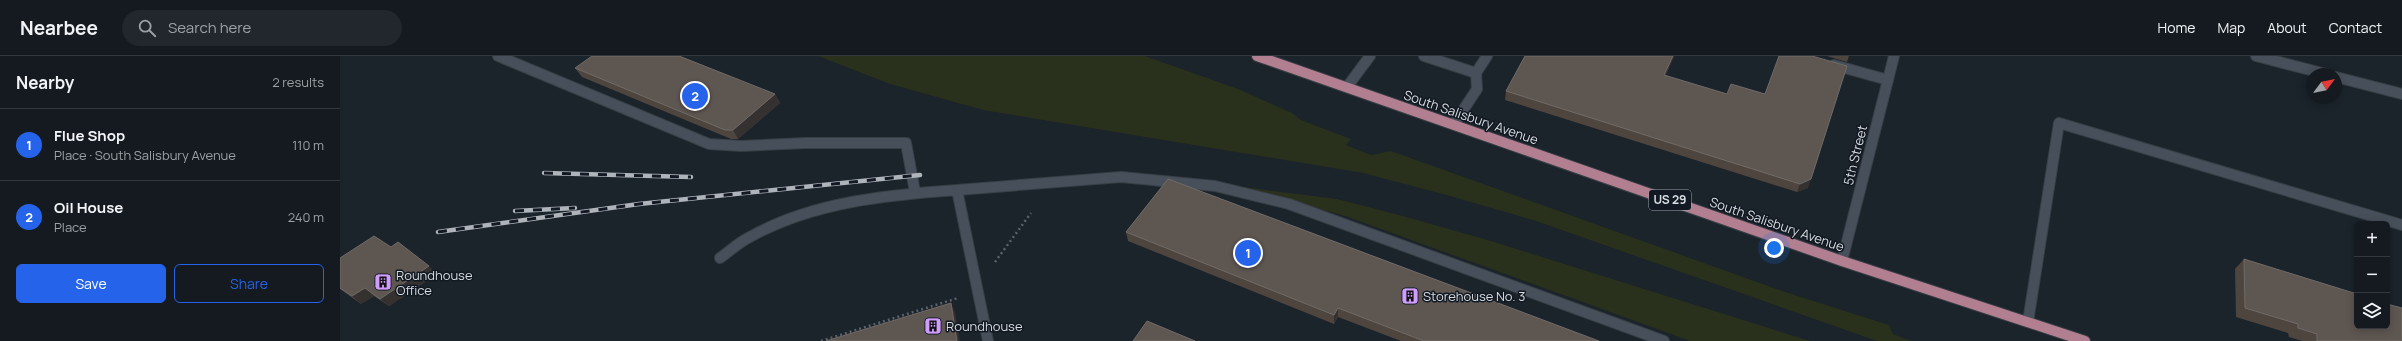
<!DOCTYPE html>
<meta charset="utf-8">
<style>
:root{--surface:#141a20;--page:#21272d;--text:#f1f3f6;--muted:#9da1a5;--line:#33383e;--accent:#2563eb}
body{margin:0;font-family:Manrope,sans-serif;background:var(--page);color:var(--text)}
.controls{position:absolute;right:12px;bottom:12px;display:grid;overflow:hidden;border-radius:6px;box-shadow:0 2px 10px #0003}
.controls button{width:36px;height:36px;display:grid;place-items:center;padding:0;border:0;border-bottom:1px solid var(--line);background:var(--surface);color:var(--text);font:20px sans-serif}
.compass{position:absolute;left:1966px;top:12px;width:36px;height:36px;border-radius:50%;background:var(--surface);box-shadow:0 2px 10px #0003;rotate:58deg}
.you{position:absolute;left:1434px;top:192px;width:14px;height:14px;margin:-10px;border:3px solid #fff;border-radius:50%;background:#1a73e8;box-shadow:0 0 0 6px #1a73e833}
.badge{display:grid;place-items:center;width:26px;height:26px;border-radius:50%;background:var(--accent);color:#fff;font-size:13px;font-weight:700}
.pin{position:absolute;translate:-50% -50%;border:2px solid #fff;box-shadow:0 1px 4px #0006}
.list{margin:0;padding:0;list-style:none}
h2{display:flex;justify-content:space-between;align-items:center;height:52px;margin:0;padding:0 16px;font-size:17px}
h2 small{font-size:13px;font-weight:400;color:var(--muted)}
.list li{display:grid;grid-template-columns:26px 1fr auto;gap:12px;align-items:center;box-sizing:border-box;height:72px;padding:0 16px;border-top:1px solid var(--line)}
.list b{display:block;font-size:15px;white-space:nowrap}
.list p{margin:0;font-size:13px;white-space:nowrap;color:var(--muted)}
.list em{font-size:13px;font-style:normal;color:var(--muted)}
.actions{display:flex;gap:8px;padding:12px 16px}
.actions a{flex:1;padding:9px 0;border:1px solid var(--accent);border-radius:6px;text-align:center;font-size:14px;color:var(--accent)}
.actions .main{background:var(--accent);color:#fff}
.icon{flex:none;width:22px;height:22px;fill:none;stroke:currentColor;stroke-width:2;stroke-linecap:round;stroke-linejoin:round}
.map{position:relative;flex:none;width:2062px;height:285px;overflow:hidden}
header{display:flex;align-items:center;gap:24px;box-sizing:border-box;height:56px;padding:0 20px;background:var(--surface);border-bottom:1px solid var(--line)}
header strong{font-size:19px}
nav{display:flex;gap:22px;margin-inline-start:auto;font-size:14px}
.search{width:280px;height:36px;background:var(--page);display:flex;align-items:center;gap:10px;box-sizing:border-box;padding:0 14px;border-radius:22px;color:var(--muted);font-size:15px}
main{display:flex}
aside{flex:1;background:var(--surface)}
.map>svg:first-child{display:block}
.green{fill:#29301b}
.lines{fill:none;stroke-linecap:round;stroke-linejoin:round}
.lane-casing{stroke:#383e45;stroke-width:12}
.street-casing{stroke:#383e45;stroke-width:12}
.primary-casing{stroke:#383e45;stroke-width:12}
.path{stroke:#5a6168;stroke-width:2.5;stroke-dasharray:2 3;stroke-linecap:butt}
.lane{stroke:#47505a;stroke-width:10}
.street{stroke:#47505a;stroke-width:10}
.primary{stroke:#b27f90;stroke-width:10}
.rail-casing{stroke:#aeb4ba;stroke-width:4.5}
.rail{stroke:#121922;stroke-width:3;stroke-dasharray:9;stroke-linecap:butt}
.wall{fill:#4f453f}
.shaded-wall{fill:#343130}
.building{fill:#5e5651;stroke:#706b67}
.labels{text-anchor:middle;stroke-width:3;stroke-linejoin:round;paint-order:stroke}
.shield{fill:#121922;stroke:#9ba2a8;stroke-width:1}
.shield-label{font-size:12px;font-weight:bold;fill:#d6dce1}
.street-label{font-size:13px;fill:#d6dce1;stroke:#121922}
.poi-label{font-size:13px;fill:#d6dce1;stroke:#121922;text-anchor:start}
</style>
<header>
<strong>Nearbee</strong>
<div class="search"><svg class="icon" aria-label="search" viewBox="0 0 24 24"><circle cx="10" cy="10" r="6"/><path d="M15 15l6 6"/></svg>Search here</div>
<nav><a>Home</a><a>Map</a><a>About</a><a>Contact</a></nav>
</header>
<main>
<aside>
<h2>Nearby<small>2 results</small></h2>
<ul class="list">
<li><span class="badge">1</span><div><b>Flue Shop</b><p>Place · South Salisbury Avenue</p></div><em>110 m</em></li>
<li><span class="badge">2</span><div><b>Oil House</b><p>Place</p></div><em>240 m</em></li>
</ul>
<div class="actions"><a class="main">Save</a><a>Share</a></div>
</aside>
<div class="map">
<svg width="2062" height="285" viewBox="0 0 2062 285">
<rect width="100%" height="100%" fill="#1b232b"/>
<path class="green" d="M478,0H805L898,33L952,57L961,64L1011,83L1006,89L1031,99L1051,95L1445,236L1549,269L1553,278L1571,285H1537L1196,165L1110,140L1023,117L643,54L550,28Z
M896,130L997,143L1063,160L1151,185L1470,285H1350L1005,160Z"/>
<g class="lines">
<g class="lane-casing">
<path id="lane" d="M158,0L369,88L401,90L465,87H566L575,136
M1084,0L1136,17L1147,0
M1916,0L1986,18
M1494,9L1548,24
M1996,21L2062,38
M1114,68L1137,33L1136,17
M380,202C390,195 399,186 410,181C472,146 547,139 617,134
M1688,266L1719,67L2062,169
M648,285L617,134L781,121L875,130L949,148L1324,285"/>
</g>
<g class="street-casing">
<path id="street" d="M1007,31L1030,0
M1502,205L1554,0"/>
</g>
<g class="primary-casing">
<path id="primary" d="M917,0L1502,205L1745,285"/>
</g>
<path class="path" d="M655,206L691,157
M481,285L618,242"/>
<use href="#lane" class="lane"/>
<use href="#street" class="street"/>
<use href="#primary" class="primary"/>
<g class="rail-casing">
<path id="rail" d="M204,117L351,121
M175,155L235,152
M98,176L299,148L580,119"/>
</g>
<use href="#rail" class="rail"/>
</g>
<path class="wall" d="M1185,0H1334L1326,19L1468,132L1457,136L1165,44L1166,35Z
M1487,0H1509L1507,6Z
M235,12L435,38L440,47L398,83H391L242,21Z
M786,176L1259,285H1061L998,261L994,268L788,185Z
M51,191L97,218L49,250L34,240L21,248L0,233V202Z
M1904,203L2062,285H1962L1949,281L1948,277L1896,261L1895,213Z"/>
<path class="shaded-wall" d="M1333,0H1334V1L1322,27L1324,19Z
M435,38L440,47L398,83L393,74Z
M1471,123L1468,132L1457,136L1460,128Z
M89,210L97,218L49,250L40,243Z
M25,232L34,240L21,248L12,240Z
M611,247L615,256L620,285H617Z
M998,252V261L994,268V259Z"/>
<path class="building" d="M252,0H339L435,38L393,74H385L235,12Z
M1185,0H1333L1324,19L1387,38L1391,28L1425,38L1439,0H1472L1507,10L1471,123L1460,128L1166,35Z
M828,123L1259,285H1084L998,252L994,259L786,176Z
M34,180L51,191L58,186L89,210L40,243L25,232L12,240L0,232V202Z
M1904,203L2017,238V270H2047V248L2062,252V285H1977V278L1958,272V268L1905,252Z
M611,247L617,285H486Z
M807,265L855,285H793Z"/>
<defs>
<g id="building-square" transform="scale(0.9)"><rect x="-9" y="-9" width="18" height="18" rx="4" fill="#d09dff" stroke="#121922"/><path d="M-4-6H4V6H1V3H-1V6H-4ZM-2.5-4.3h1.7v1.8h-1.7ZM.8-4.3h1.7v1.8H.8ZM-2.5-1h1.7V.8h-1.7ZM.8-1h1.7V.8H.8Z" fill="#111"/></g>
</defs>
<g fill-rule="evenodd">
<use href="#building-square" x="43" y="226"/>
<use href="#building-square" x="1070" y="240"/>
<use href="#building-square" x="593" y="270"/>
</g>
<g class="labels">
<rect class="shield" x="1309" y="134" width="42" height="20" rx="3"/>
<g class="shield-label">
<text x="1330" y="148">US 29</text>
</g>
<g class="street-label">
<text transform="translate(1131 61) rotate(19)" y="5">South Salisbury Avenue</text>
<text transform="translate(1515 99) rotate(-76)" y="5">5th Street</text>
<text transform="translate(1437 168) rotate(19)" y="5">South Salisbury Avenue</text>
</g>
<g class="poi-label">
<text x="56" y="224">Roundhouse<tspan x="56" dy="15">Office</tspan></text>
<text x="1083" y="245">Storehouse No. 3</text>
<text x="606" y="275">Roundhouse</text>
</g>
</g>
</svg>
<div class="controls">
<button>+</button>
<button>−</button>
<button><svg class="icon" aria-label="layers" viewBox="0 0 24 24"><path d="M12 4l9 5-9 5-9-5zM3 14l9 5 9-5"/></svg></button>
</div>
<svg class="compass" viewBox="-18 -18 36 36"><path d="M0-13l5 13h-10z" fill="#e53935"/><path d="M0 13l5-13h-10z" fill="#9da1a5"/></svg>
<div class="you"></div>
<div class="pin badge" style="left:908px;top:197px">1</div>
<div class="pin badge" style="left:355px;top:40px">2</div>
</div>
</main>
